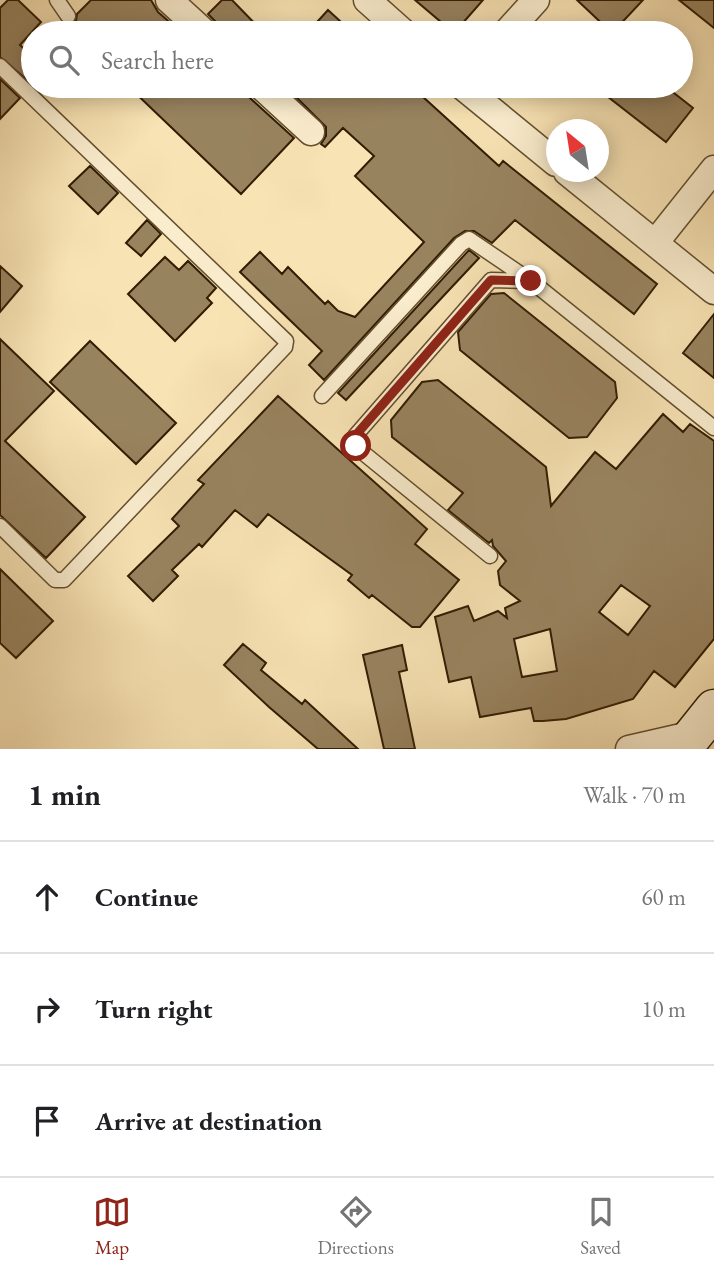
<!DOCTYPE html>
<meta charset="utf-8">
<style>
:root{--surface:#fff;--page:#f6f6f6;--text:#202124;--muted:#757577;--line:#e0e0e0;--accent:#8f2418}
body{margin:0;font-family:"EB Garamond",serif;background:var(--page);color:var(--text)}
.compass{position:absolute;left:546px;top:119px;width:63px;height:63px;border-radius:50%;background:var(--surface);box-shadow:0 4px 18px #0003;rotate:330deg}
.stop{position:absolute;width:21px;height:21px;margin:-16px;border:5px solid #8f2418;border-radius:50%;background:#fff}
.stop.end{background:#8f2418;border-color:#fff;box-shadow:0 2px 7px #0008}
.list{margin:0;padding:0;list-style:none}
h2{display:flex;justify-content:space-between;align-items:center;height:91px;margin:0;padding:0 28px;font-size:30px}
h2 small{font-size:23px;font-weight:400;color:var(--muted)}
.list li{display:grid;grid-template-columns:46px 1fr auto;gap:21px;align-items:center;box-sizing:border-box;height:112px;padding:0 28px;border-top:2px solid var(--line)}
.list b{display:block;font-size:26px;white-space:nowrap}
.list em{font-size:23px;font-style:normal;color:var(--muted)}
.icon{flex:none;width:38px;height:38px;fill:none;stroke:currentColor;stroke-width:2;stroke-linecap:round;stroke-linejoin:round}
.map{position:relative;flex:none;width:714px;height:749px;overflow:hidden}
.search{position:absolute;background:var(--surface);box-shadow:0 4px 18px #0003;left:21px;right:21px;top:21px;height:77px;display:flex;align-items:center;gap:18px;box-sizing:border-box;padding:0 24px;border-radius:38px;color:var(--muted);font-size:26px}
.sheet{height:427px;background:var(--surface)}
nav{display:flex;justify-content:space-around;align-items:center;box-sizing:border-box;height:98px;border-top:2px solid var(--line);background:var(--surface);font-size:19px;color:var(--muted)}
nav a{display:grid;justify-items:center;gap:4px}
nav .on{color:var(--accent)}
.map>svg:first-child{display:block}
.building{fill:#98835f;stroke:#311c02;stroke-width:2;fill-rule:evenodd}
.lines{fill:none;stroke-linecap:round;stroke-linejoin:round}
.lane-casing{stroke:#634e2e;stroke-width:17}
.street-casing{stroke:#634e2e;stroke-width:29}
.secondary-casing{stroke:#311c02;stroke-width:41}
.lane{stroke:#faedce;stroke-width:14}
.street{stroke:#faedce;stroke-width:26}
.secondary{stroke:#faedce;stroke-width:38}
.route{stroke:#8f2418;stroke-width:9}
</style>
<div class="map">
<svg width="714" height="749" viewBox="0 0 714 749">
<rect width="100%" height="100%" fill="#f8e3b4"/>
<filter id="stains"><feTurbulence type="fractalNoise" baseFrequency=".00286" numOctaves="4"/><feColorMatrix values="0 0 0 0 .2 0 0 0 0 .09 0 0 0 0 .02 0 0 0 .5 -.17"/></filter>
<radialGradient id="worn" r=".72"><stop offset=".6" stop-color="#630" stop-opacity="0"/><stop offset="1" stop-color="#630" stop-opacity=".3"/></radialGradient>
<path class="building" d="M8,0H18L41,22L20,45L33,57V85L0,57V8Z
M91,0H151L158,12L182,33H76L69,26L76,21L77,14Z
M222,0H232L264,33H220L216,22L208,14Z
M415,0H483L454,33Z
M577,0H643L612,33Z
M679,0H714V28Z
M328,10L353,33H307Z
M0,79L20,98L0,119Z
M128,86H242L250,98L294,138L241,194Z
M295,86H411L499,166L503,161L657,284L634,314L515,220L492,243L474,231H465L454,238L324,380L309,365L322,351L240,272L260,252L282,274L288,267L325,304L328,301L338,311L355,317L424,242L355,176L374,156L343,128L325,147L321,144L326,136V127L290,91Z
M594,86H665L693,108L666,142Z
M90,166L118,193L98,214L69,186Z
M147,220L161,234L141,256L126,243Z
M469,250L479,258L346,400L338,393Z
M165,257L179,270L188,261L216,288L207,298L212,303L175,341L128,294Z
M0,266L22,286L0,312Z
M504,293L615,382L617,398L587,437L569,438L460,350L458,332L491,294Z
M714,314V378L683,353Z
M0,339L54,391L5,441L85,517L46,558L0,515Z
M90,341L176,423L136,464L50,382Z
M438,380L546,467L551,506L595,452L616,469L663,414L683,432L690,424L714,441V639L675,687L654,671L633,699L566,719L543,721H534L531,708L480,717L471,677L449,682L435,617L468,606L474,621L498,611L507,618L505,608L520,601L500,585L498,571L506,561L493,546L492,540L489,543L448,510L463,493L392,437L391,420L422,382ZM621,585L650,606L628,635L599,612ZM550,629L557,671L522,677L514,639Z
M278,396L427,529L415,544L459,580L420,627H412L372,595L369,598L348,580L352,575L268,514L257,527L235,510L202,547L199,544L172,570L178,576L153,601L128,576L179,526L172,519L204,484L198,480Z
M0,569L53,621L16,658L0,643Z
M243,644L266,663L261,670L302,704L305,700L358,749H318L269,707L224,665Z
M402,645L407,670L399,672L415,749H384L363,655Z"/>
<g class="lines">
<g class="lane-casing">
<path id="lane" d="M57,0L68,16
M0,66L286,341L285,347L64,580H55L0,526
M322,396L461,244L469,239L531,281
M490,556L356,447L355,436L491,280L531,281L714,428"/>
</g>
<g class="street-casing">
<path id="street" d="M169,0L205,33
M367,0L404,33
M506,33L536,0
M261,86L311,132
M462,86L556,163
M567,172L714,291
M655,243L714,169
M629,749L699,733"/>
</g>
<g class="secondary-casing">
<path id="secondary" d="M682,749L714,709"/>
</g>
<use href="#lane" class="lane"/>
<use href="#street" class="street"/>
<use href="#secondary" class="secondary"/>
</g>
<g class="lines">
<path class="route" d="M356,446L355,436L491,280L531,281"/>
</g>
<rect width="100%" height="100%" filter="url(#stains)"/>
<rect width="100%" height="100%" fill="url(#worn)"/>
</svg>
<svg class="compass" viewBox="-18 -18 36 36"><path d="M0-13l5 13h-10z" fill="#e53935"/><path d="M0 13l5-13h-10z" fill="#757577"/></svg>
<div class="stop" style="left:356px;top:446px"></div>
<div class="stop end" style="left:531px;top:281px"></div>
<div class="search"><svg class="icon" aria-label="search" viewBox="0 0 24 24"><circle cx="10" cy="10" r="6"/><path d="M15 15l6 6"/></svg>Search here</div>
</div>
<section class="sheet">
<h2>1 min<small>Walk · 70 m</small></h2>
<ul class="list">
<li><svg class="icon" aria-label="ahead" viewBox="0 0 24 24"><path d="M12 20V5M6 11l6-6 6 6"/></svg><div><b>Continue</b></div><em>60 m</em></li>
<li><svg class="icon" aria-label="right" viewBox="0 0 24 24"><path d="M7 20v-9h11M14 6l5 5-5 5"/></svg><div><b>Turn right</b></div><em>10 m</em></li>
<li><svg class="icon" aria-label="arrive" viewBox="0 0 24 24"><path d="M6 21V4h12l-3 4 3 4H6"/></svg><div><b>Arrive at destination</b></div></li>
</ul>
</section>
<nav>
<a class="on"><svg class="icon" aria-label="map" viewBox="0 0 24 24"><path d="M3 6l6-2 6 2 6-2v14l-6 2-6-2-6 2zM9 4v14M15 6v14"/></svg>Map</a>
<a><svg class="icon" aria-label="directions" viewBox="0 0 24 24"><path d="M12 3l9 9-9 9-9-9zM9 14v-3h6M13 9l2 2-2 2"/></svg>Directions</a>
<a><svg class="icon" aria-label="saved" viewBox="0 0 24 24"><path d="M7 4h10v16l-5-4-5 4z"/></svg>Saved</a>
</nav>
